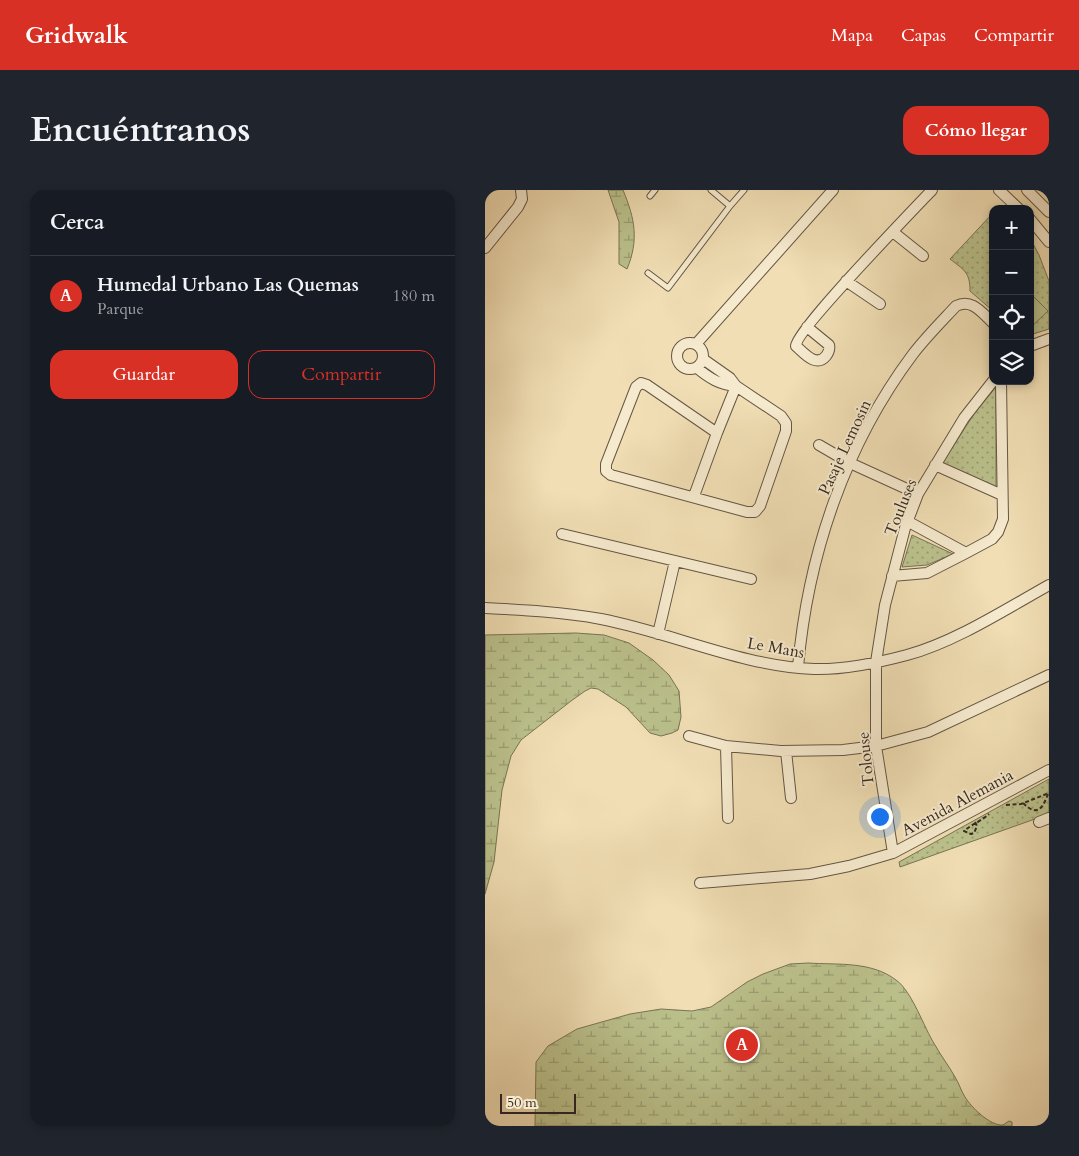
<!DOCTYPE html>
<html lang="es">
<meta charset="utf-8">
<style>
:root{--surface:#171b24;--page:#20242c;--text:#f1f3f6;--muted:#9ea1a6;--line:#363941;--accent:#d93025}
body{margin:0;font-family:Cardo,serif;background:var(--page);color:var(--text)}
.controls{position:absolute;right:15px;top:15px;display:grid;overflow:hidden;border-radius:10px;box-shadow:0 2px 8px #0003}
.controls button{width:45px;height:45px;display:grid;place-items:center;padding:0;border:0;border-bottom:1px solid var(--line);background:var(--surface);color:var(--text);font:25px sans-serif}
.scale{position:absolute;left:15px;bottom:12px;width:76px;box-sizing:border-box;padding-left:5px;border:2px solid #36281e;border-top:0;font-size:14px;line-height:18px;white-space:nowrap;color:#36281e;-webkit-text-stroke:4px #f6eace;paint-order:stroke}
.you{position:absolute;left:394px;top:626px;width:18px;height:18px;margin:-12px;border:4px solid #fff;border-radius:50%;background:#1a73e8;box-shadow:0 0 0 8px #1a73e833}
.badge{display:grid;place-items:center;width:32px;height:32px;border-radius:50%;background:var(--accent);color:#fff;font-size:16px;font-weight:700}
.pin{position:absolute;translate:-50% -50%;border:2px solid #fff;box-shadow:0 1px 5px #0006}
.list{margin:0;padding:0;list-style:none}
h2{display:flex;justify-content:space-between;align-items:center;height:65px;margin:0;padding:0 20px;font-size:21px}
h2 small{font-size:16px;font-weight:400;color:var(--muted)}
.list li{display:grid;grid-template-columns:32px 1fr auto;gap:15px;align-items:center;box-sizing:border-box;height:80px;padding:0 20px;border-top:1px solid var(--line)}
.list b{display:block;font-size:19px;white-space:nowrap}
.list p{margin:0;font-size:16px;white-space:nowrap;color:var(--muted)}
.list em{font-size:16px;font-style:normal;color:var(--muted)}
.actions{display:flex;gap:10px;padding:15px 20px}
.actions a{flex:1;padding:11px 0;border:1px solid var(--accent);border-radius:15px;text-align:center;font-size:18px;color:var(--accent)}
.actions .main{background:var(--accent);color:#fff}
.icon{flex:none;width:28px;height:28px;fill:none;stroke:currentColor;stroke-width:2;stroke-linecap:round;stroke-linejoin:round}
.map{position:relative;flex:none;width:564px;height:936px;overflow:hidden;border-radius:15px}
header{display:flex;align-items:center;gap:30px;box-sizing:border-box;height:70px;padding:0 25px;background:var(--accent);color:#fff}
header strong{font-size:24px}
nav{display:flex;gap:28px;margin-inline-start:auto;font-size:18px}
.intro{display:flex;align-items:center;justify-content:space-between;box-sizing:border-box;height:120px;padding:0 30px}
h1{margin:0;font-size:35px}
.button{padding:12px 22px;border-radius:15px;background:var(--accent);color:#fff;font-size:18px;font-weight:700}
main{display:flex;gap:30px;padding:0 30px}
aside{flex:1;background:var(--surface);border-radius:15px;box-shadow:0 2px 8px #0003}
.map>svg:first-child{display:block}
.green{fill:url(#green-dots);stroke:#787455}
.wetland{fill:url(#wetland-marsh);stroke:#787455}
.pitch{fill:#bbc18c;stroke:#787455}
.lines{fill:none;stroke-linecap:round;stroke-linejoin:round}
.service-casing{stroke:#655644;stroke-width:7}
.minor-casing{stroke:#655644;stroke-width:12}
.path{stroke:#36281e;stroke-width:2;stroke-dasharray:4 2.5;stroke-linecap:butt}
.service{stroke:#f6eace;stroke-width:5}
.minor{stroke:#f6eace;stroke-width:10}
.labels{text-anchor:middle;stroke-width:4;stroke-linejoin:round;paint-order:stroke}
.street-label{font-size:16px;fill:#36281e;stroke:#f6eace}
</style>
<header>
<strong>Gridwalk</strong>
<nav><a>Mapa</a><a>Capas</a><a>Compartir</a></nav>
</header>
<div class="intro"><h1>Encuéntranos</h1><a class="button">Cómo llegar</a></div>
<main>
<aside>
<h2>Cerca<small></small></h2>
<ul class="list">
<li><span class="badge">A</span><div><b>Humedal Urbano Las Quemas</b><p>Parque</p></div><em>180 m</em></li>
</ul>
<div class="actions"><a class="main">Guardar</a><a>Compartir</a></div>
</aside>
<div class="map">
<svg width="564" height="936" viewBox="0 0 564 936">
<defs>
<pattern id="green-dots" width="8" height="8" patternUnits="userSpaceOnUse" patternTransform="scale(1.25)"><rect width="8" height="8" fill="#bbc18c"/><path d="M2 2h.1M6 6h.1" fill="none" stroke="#999d72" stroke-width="1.8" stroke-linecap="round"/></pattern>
<pattern id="wetland-marsh" width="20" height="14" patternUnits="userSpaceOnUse" patternTransform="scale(1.25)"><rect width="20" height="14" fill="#bbc18c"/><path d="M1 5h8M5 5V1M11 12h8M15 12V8" fill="none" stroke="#999d72"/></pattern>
</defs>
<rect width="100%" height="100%" fill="#f1deb4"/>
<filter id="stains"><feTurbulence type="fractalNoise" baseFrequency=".004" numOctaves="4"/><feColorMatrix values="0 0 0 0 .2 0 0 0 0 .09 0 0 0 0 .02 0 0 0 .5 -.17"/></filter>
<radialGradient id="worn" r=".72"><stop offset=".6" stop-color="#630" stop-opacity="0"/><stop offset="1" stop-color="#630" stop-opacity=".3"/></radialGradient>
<path class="green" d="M508,23V121L485,101C485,82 479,80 465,69Z
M545,48L554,65L564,91V139L545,145Z
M511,197V297L456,275L489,224Z
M427,345L468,364L442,375L417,377Z
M564,589V624L415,677L414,672Z"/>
<path class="wetland" d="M123,0H138C150,29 154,50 142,79L134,74V32Z
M91,443L119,445L144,453L168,470L184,485L194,501L196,527L193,540L187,543L176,546L165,543L141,517L113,499L106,498L100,501L86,511L36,550L26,566L17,600L9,672L0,704V445Z
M323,773C353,775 386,771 411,790C427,801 439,838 450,855C456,866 464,876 470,887C474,893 476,901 480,907C486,917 505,936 518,935C520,934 522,932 524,931L527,932V936H50L51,872L63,856L92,839L145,824L176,819L207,821L226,817L262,792L278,784L305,774Z"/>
<path class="pitch" d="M545,103L563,121L545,138Z"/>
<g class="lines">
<g class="service-casing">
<path id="service" d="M165,6L170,0
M245,16L259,0
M163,83L183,98L245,16L226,0"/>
</g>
<g class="minor-casing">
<path id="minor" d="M514,0L534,19
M542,0L564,22
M545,29L564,52
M408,42L438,66
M0,58L33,17L37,9L36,0
M361,91L395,114
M322,137L344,155C345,159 344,162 341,166C331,178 319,163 311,156C310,142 429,19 447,0
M192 166a13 13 0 1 1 26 0a13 13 0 1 1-26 0Z
M211,154L348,0
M545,156L564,149
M218,169L245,188L251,196L296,226L301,233V241L275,316L270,322H262L126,285L121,281V274L151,197L156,193L162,195L232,243L251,196
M212,178C224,188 235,195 251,196
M334,255L365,273L433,304
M450,275L517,305
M209,306L232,243
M422,331L481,363
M77,344L266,389
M407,386L442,383L481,363L507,349L513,342L518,329L516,191
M0,418C39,420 78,422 116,429C188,443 256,476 329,479C360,480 392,473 422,465C470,452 521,419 564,395
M173,444L190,371
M313,477C323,364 360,255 428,164C441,147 457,131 471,116C487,108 497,123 508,133
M204,546L241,556L296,561L358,560L391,556L443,542L564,485
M241,556L243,628
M301,561L306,608
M554,632L564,628
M408,663L391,556V472L400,415L420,338L433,304L479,228L508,191
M215,693L325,684L364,676L408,663L564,580"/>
</g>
<path class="path" d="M538,613C553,628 558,617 563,604
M521,615L536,614L564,603
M490,632L492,636L489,643L486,644L479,641C487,634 498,630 504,624"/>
<use href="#service" class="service"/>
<use href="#minor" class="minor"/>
</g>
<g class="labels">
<g class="street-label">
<text transform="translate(359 257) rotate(-65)" y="6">Pasaje Lemosin</text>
<text transform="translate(415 317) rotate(-68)" y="6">Touluses</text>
<text transform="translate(291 457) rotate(10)" y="6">Le Mans</text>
<text transform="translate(380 569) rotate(-96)" y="6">Tolouse</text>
<text transform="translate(472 612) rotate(-28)" y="6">Avenida Alemania</text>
</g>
</g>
<rect width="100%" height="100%" filter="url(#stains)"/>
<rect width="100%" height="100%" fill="url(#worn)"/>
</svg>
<div class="controls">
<button>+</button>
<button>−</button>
<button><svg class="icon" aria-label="locate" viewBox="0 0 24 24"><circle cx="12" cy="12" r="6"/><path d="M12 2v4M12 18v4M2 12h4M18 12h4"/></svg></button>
<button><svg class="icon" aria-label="layers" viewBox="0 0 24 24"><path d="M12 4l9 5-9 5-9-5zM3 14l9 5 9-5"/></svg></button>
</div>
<div class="scale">50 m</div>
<div class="you"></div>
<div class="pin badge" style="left:257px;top:855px">A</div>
</div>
</main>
